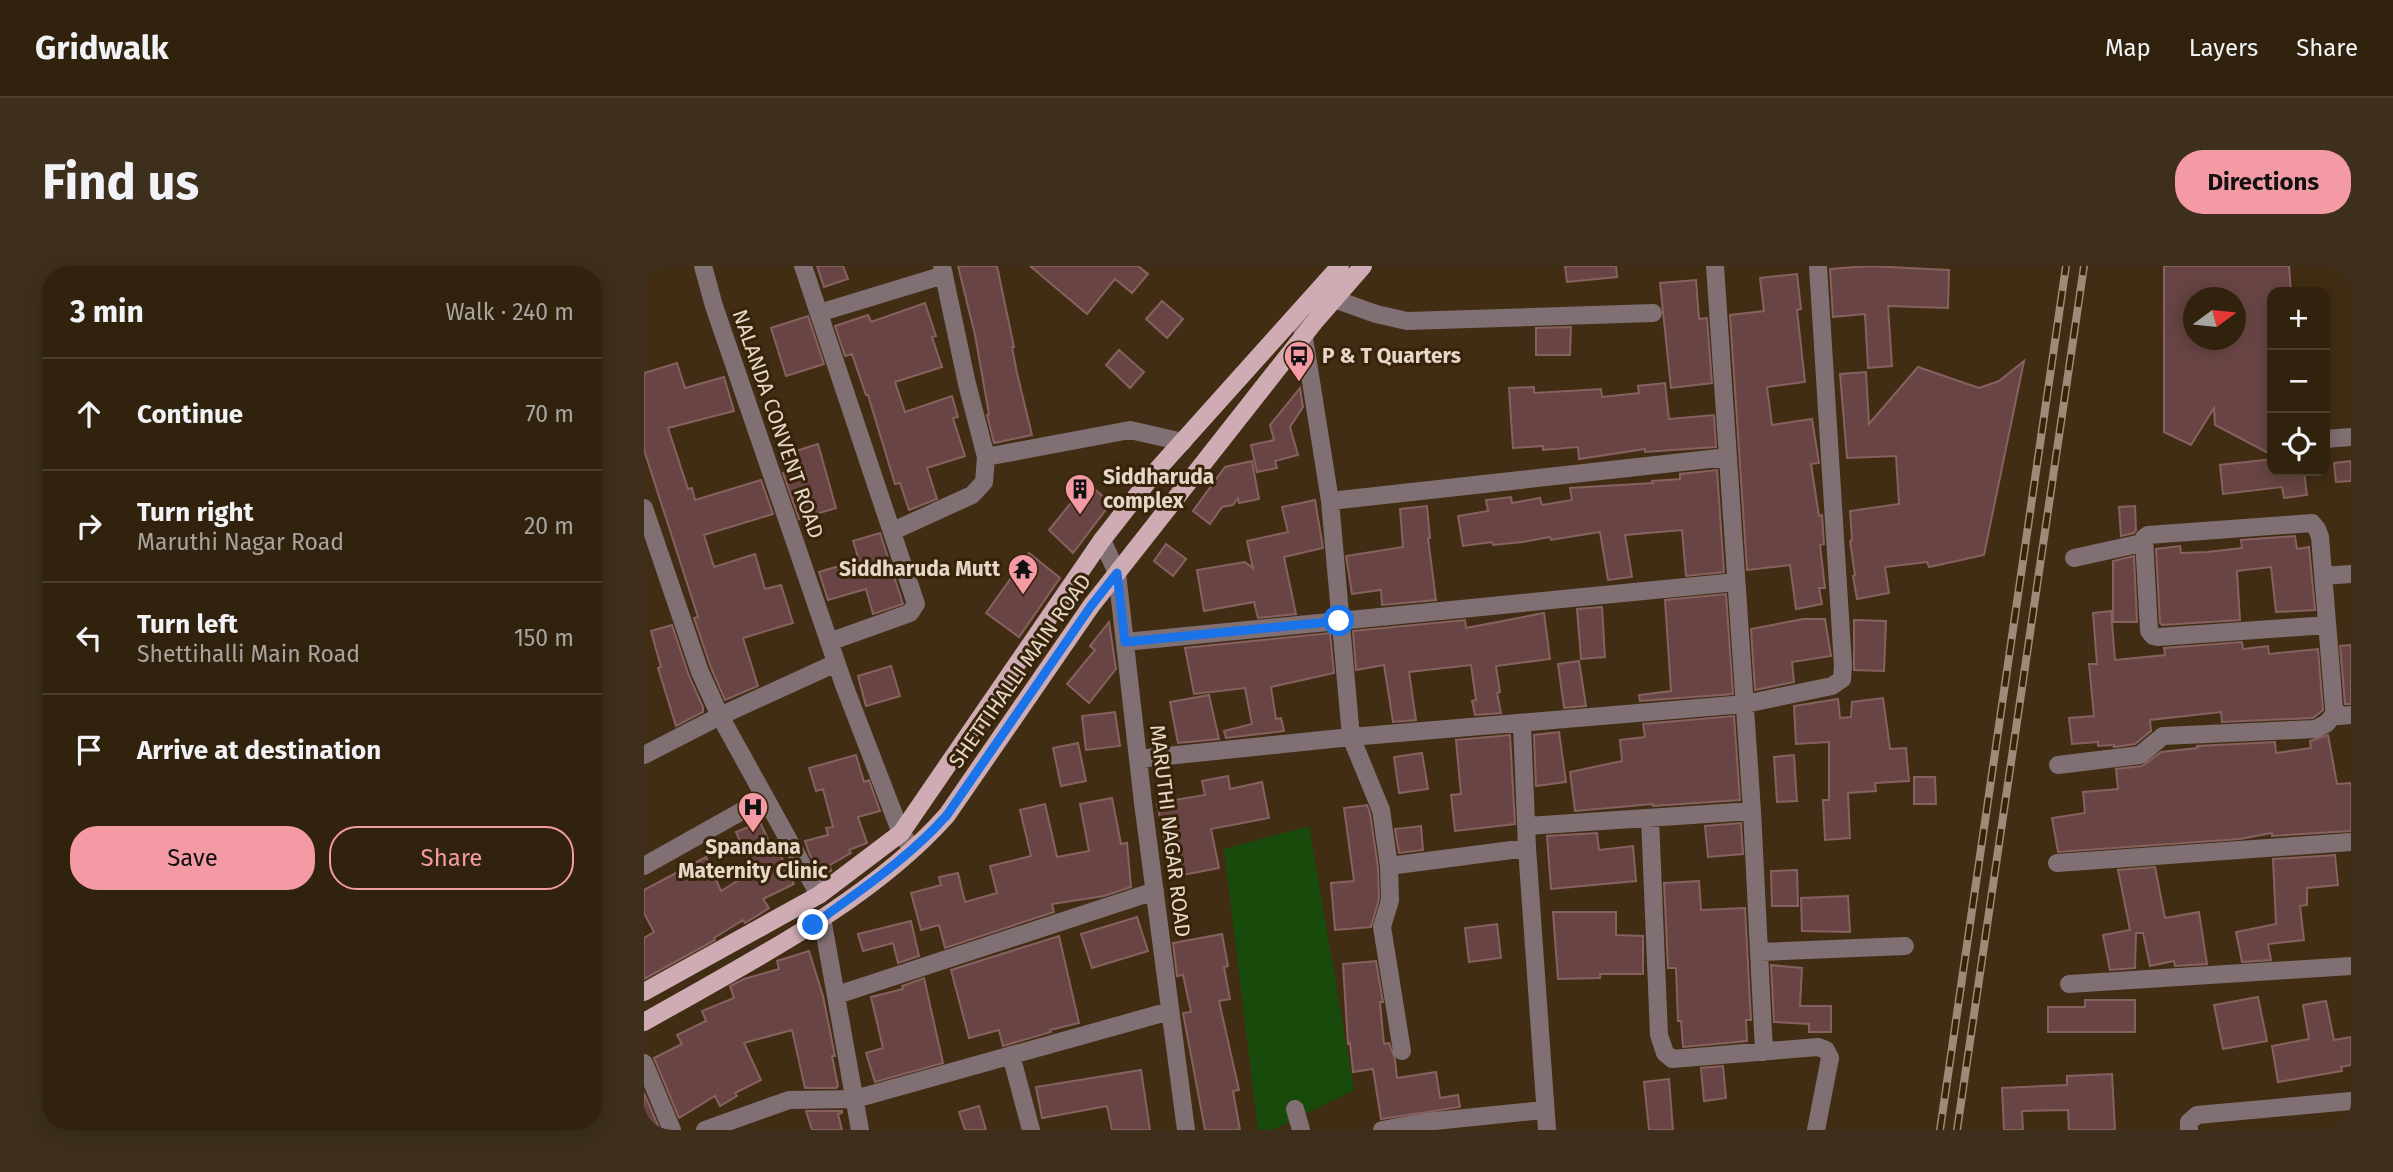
<!DOCTYPE html>
<meta charset="utf-8">
<style>
:root{--surface:#31220e;--page:#3d2f1c;--text:#f1f3f6;--muted:#a8a49e;--line:#4c3f2e;--accent:#f49aa5}
body{margin:0;font-family:"Fira Sans",sans-serif;background:var(--page);color:var(--text)}
.controls{position:absolute;right:21px;top:21px;display:grid;overflow:hidden;border-radius:14px;box-shadow:0 4px 18px #0003}
.controls button{width:63px;height:63px;display:grid;place-items:center;padding:0;border:0;border-bottom:2px solid var(--line);background:var(--surface);color:var(--text);font:35px sans-serif}
.compass{position:absolute;left:1539px;top:21px;width:63px;height:63px;border-radius:50%;background:var(--surface);box-shadow:0 4px 18px #0003;rotate:75deg}
.stop{position:absolute;width:21px;height:21px;margin:-16px;border:5px solid #1a73e8;border-radius:50%;background:#fff}
.stop.end{background:#1a73e8;border-color:#fff;box-shadow:0 2px 7px #0008}
.list{margin:0;padding:0;list-style:none}
h2{display:flex;justify-content:space-between;align-items:center;height:91px;margin:0;padding:0 28px;font-size:30px}
h2 small{font-size:23px;font-weight:400;color:var(--muted)}
.list li{display:grid;grid-template-columns:46px 1fr auto;gap:21px;align-items:center;box-sizing:border-box;height:112px;padding:0 28px;border-top:2px solid var(--line)}
.list b{display:block;font-size:26px;white-space:nowrap}
.list p{margin:0;font-size:23px;white-space:nowrap;color:var(--muted)}
.list em{font-size:23px;font-style:normal;color:var(--muted)}
.actions{display:flex;gap:14px;padding:21px 28px}
.actions a{flex:1;padding:16px 0;border:2px solid var(--accent);border-radius:28px;text-align:center;font-size:24px;color:var(--accent)}
.actions .main{background:var(--accent);color:#111}
.icon{flex:none;width:38px;height:38px;fill:none;stroke:currentColor;stroke-width:2;stroke-linecap:round;stroke-linejoin:round}
.map{position:relative;flex:none;width:1707px;height:864px;overflow:hidden;border-radius:28px}
header{display:flex;align-items:center;gap:42px;box-sizing:border-box;height:98px;padding:0 35px;background:var(--surface);border-bottom:2px solid var(--line)}
header strong{font-size:33px}
nav{display:flex;gap:38px;margin-inline-start:auto;font-size:24px}
.intro{display:flex;align-items:center;justify-content:space-between;box-sizing:border-box;height:168px;padding:0 42px}
h1{margin:0;font-size:49px}
.button{padding:18px 32px;border-radius:28px;background:var(--accent);color:#111;font-size:24px;font-weight:700}
main{display:flex;gap:42px;padding:0 42px}
aside{flex:1;background:var(--surface);border-radius:28px;box-shadow:0 4px 18px #0003}
.map>svg:first-child{display:block}
.green{fill:#184a0c}
.building{fill:#684544;stroke:#86615f;stroke-width:2;fill-rule:evenodd}
.lines{fill:none;stroke-linecap:round;stroke-linejoin:round}
.minor{stroke:#806f73;stroke-width:18}
.major{stroke:#cfacb4;stroke-width:18}
.rail-casing{stroke:#9b8b77;stroke-width:8}
.rail{stroke:#372309;stroke-width:5;stroke-dasharray:16;stroke-linecap:butt}
.route{stroke:#1a73e8;stroke-width:9}
.labels{text-anchor:middle;stroke-width:6;stroke-linejoin:round;paint-order:stroke}
.poi-label{font-size:21px;font-weight:bold;fill:#e5d8c9;stroke:#372309;text-anchor:start}
.street-label{font-size:21px;fill:#e5d8c9;stroke:#372309}
</style>
<header>
<strong>Gridwalk</strong>
<nav><a>Map</a><a>Layers</a><a>Share</a></nav>
</header>
<div class="intro"><h1>Find us</h1><a class="button">Directions</a></div>
<main>
<aside>
<h2>3 min<small>Walk · 240 m</small></h2>
<ul class="list">
<li><svg class="icon" aria-label="ahead" viewBox="0 0 24 24"><path d="M12 20V5M6 11l6-6 6 6"/></svg><div><b>Continue</b></div><em>70 m</em></li>
<li><svg class="icon" aria-label="right" viewBox="0 0 24 24"><path d="M7 20v-9h11M14 6l5 5-5 5"/></svg><div><b>Turn right</b><p>Maruthi Nagar Road</p></div><em>20 m</em></li>
<li><svg class="icon" aria-label="left" viewBox="0 0 24 24"><path d="M17 20v-9H6M10 6l-5 5 5 5"/></svg><div><b>Turn left</b><p>Shettihalli Main Road</p></div><em>150 m</em></li>
<li><svg class="icon" aria-label="arrive" viewBox="0 0 24 24"><path d="M6 21V4h12l-3 4 3 4H6"/></svg><div><b>Arrive at destination</b></div></li>
</ul>
<div class="actions"><a class="main">Save</a><a>Share</a></div>
</aside>
<div class="map">
<svg width="1707" height="864" viewBox="0 0 1707 864">
<rect width="100%" height="100%" fill="#412d13"/>
<path class="green" d="M665,560L710,824L629,864H614L580,583Z"/>
<path class="building" d="M173,0H199L204,13L180,21Z
M314,0H353L370,81H368L373,107L388,169L350,177L343,149L345,148L331,69Z
M386,0H494L504,8L488,27L471,13L443,48Z
M921,0H972L973,11L923,16Z
M1225,0L1305,4L1304,42L1244,40L1248,100L1224,102L1221,48L1189,51L1186,3Z
M1520,0H1645L1647,26H1628V189L1571,159L1570,142L1547,179L1520,166ZM1550,32H1592V74H1550Z
M1153,8L1157,43L1153,44L1161,116L1123,121L1128,159L1168,153L1175,197L1167,198L1175,250L1178,249L1180,278L1176,279L1181,322H1175L1178,338L1152,343L1146,299L1103,304L1086,49L1120,45L1116,12Z
M1052,14L1055,53L1063,52L1068,117L1027,122L1016,17Z
M518,35L539,53L523,72L502,53Z
M281,37L292,70L288,71L298,101L251,116L261,146L308,130L314,151L309,152L321,190L283,202L293,233L265,244L256,217L251,218L224,129H222L208,88L201,90L191,60L224,49L227,56Z
M164,50L180,98L142,110L127,62Z
M927,61L926,89H892V62Z
M475,84L500,106L486,122L462,99Z
M1380,95L1340,289L1285,301L1283,296L1241,301L1245,327L1213,333L1209,310L1211,309L1206,275L1208,274L1206,245L1255,238L1252,190L1203,192L1196,108L1222,106L1225,158L1274,101L1335,122L1355,115Z
M33,97L41,122L80,111L90,145L24,162L44,223L48,222L51,234L117,214L129,248L60,269L70,301L111,288L121,323L137,319L149,357L99,372L114,420L81,434L67,402L50,352L54,351L0,184V107Z
M1021,117L1025,153L1070,149L1072,181L1001,186V183L935,193L934,181L899,184V180L869,182L865,122L890,121V127L957,123L958,131L995,127L994,120Z
M656,122L659,141L646,161L654,189L631,195L633,202L613,206L607,179L630,174L626,159Z
M174,178L192,242L155,253L139,207L144,205L139,189Z
M1628,193V205H1660L1663,229L1640,232L1638,221L1579,228L1576,199Z
M608,195L615,233L595,237L594,232L589,239L578,241L566,258L549,245L581,201Z
M1707,195V215L1692,216L1690,197Z
M1073,204L1080,306L1042,310L1038,264L981,269L988,311L964,314L956,266L907,274L906,271L879,276L849,279L848,276L819,280L814,250L844,245L842,234L867,231L868,237L896,232L898,239L928,234L926,222L1009,217L1008,215L1036,213V208Z
M443,217L467,237L429,287L405,264Z
M671,234L679,282L640,291L652,348L614,352L610,336L560,345L553,304L601,296L609,302L603,275L644,266L638,241Z
M783,240L786,272H784L792,334L738,339L737,324L708,328L702,290L759,281L756,243Z
M1491,240L1492,264L1490,267L1477,270L1475,241Z
M236,267L259,338L229,348L222,323L184,334L175,306L215,294L209,275Z
M1651,270L1653,283L1665,281L1671,344L1632,346L1627,301L1593,305L1596,354L1518,359L1516,357L1512,283L1536,280L1537,287L1563,286L1598,282L1597,274Z
M522,278L542,293L529,310L510,295Z
M385,287L416,312L375,371L342,347Z
M1490,290L1493,356H1469V295Z
M1082,328L1089,428L996,435L995,429L1027,425L1021,334Z
M958,341L961,391L937,393L933,343Z
M1467,345L1471,394L1521,389L1520,382L1598,376L1599,383L1624,380L1625,388L1674,383L1679,444L1669,452L1578,456L1577,446L1506,454L1507,465L1491,478L1470,481V479L1454,480V476L1428,478L1425,452L1450,450L1445,398H1453L1449,347Z
M900,347L906,393L852,400L856,426L853,427L857,447L831,449L828,435L832,434L827,399L765,406L772,454L749,456L740,399L712,404L709,365L821,354L822,362Z
M1159,353H1181L1187,390L1148,396L1150,416L1111,424L1107,363Z
M1210,354L1242,355L1240,405L1210,404Z
M465,356L472,403L445,437L423,418L451,384L446,380Z
M28,359L45,410L59,441V446L32,460L14,402L17,401L7,365Z
M686,367L690,407L627,421L632,453L637,452L640,465L582,472L580,465L608,458L601,422L550,428L541,382Z
M1707,379V438H1701L1696,380Z
M935,395L942,440L920,442L914,398Z
M247,400L256,430L222,440L214,410Z
M565,429L575,473L534,477L526,436Z
M1239,432L1246,483L1262,482L1265,515L1231,517L1232,525L1204,527L1206,572L1181,574L1179,534H1185V476L1152,478L1150,440L1194,433L1196,452L1207,451L1208,436Z
M471,446L476,480L442,484L438,450Z
M1090,450L1096,534L1009,540V538L931,545L926,506L978,495L976,474L1001,471L999,458Z
M915,466L922,516L892,520L890,469Z
M866,469L871,558L811,565L807,529L817,528L812,474Z
M1684,469L1693,518L1707,517V565L1628,570V567L1596,573L1414,586L1408,552L1441,547L1439,526L1474,523L1472,503L1498,500L1517,486L1553,482V480L1631,476L1632,487L1667,482L1666,475Z
M434,477L442,515L417,520L409,482Z
M778,487L784,523L755,527L750,491Z
M212,489L220,516L225,514L236,545L214,551L223,577L205,584L207,587L186,599L187,605L176,608L165,587L161,575L184,569L182,562L189,561L179,523L172,525L165,502Z
M1150,489L1153,535L1133,536L1130,491Z
M584,510L586,523L618,516L625,552L567,563L575,602L528,611L513,537L561,529L558,515Z
M1270,511H1291L1292,538H1270Z
M468,532L477,578L483,577L487,621L460,630L408,638L410,646L301,682L295,659L277,664L267,627L297,619L295,611L314,607L321,636L353,627L346,600L387,590L376,544L401,538L413,591L445,585L436,538Z
M723,539L726,547L734,601L735,633L727,661L691,664L687,617L710,615L700,542Z
M116,556L132,590L136,588L150,618L119,633L125,642L111,651L101,657L99,654L70,672L71,674L0,713V672L10,666L0,647V624L62,591L77,625L109,605L92,566Z
M1097,557L1099,588L1064,591L1061,560Z
M777,560L779,584L755,587L751,563Z
M953,567L955,584L989,580L992,615L907,623L903,570Z
M1691,589L1694,619L1663,622V639L1656,640L1660,674L1624,678L1627,694L1598,696L1592,666L1632,658L1629,593Z
M1511,601L1521,652L1555,646L1563,698L1531,700L1530,695L1506,700L1499,667H1492L1491,702L1466,704L1459,669L1486,664L1474,604Z
M1153,604L1154,640H1128L1127,605Z
M1055,615L1057,644L1101,642L1107,754H1102L1103,775L1039,781L1037,755H1034L1032,702H1024L1020,617Z
M1204,630L1206,666L1158,665L1157,632Z
M909,646H972V669L999,670V708H956V712L914,713Z
M493,651L504,685L448,702L437,668Z
M267,655L275,690L254,697L249,677L219,685L214,668Z
M853,658L857,692L825,696L821,662Z
M578,668L584,700L580,701L586,733L575,735L595,824L589,825L596,864H561L539,747L547,746L539,709L533,710L529,677Z
M415,670L435,757L406,764L407,766L359,780L355,764L325,772L307,704Z
M165,685L179,730L191,790H188L194,820L192,822H161L148,764L100,777L117,814L91,827L93,830L76,840L71,830L35,852L10,792L38,778L33,769L62,755L58,745L90,732L86,720L100,713L135,703L133,695Z
M732,695L739,736H736L740,778L745,777L751,793L753,812L792,806L796,832L814,829L816,841L737,853L729,803L709,806L706,777L704,778L699,698Z
M1127,699L1158,702L1156,740H1187V766H1165V758L1130,756Z
M280,712L299,797L231,816L222,787L239,782L227,731L259,723L258,720Z
M1614,731L1623,775L1579,783L1570,739Z
M1441,734H1491V766H1404V741H1441Z
M1682,735L1690,774L1707,771V799L1697,801L1698,805L1634,816L1628,780L1665,773L1659,739Z
M1079,800L1082,832L1060,835L1057,802Z
M497,804L506,864H468L463,840L398,852L392,821Z
M1468,808L1471,864H1425L1424,844L1378,845L1379,864H1360L1358,822L1423,819V810Z
M1025,813L1029,864H1005L1000,816Z
M0,827L16,864H0Z
M335,840L342,864H321L315,846Z
M162,845H198V847L194,848L198,864H168Z"/>
<g class="lines">
<path class="minor" d="M59,0L70,40L200,419L257,567L264,577
M159,0L272,338L266,347L185,376
M1071,0L1108,545L1120,786
M690,33L732,48L763,55L1009,47
M175,47L300,9
M658,59L686,235L707,471L737,544L745,600L746,634L738,661L758,785
M1681,173L1707,171
M342,191L486,164L539,176
M686,235L1084,191
M0,242L56,406L76,450L175,629
M249,265L328,229L340,216L342,191L323,118L298,0
M458,274L473,307L499,537L542,864
M1430,292L1498,277
M1679,310L1707,308
M1683,359L1514,371L1509,370L1505,365L1500,272L1504,269L1668,257L1673,263L1676,271L1690,442L1695,450L1707,449
M481,376L1092,316
M878,458L883,582L903,864
M0,489L76,450L192,397
M494,493L707,471L1101,438L1188,420L1198,413L1199,399L1174,0
M1414,499L1496,489L1519,470L1672,463L1683,457L1691,447
M1006,552L1015,769L1021,787L1028,793L1174,781L1182,784L1186,792L1172,864
M883,560L1108,545
M1413,597L1707,576
M0,600L121,532
M745,600L883,582
M178,652L216,864
M1115,686L1261,680
M1425,718L1707,700
M193,729L511,625
M367,789L387,864
M0,797L28,864
M651,843L657,864
M61,864L145,834L211,833L526,745
M738,864L781,856L900,844
M1545,864V856L1553,849L1707,835"/>
<path class="major" d="M0,726L175,629L257,567L458,274L512,205L696,0
M0,756C101,698 225,637 303,549L447,340L672,54L719,0"/>
<g class="rail-casing">
<path id="rail" d="M1296,864L1422,0
M1313,864L1440,0"/>
</g>
<use href="#rail" class="rail"/>
</g>
<g class="lines">
<path class="route" d="M169,659C216,624 264,593 303,549L447,340L473,307L481,376L695,355"/>
</g>
<defs>
<g id="bus-pin" transform="scale(1.575)"><path d="M0 17L-7.5 6A9.5 9.5 0 1 1 7.5 6Z" fill="#f49aa5" stroke="#372309"/><path d="M-5-6H5V4H4V6H2V4H-2V6H-4V4H-5ZM-3.5-4V0h7V-4ZM-3.5 1.2v1.5H-2V1.2ZM2 1.2v1.5H3.5V1.2Z" fill="#111"/></g>
<g id="building-pin" transform="scale(1.575)"><path d="M0 17L-7.5 6A9.5 9.5 0 1 1 7.5 6Z" fill="#f49aa5" stroke="#372309"/><path d="M-4-6H4V6H1V3H-1V6H-4ZM-2.5-4.3h1.7v1.8h-1.7ZM.8-4.3h1.7v1.8H.8ZM-2.5-1h1.7V.8h-1.7ZM.8-1h1.7V.8H.8Z" fill="#111"/></g>
<g id="temple-pin" transform="scale(1.575)"><path d="M0 17L-7.5 6A9.5 9.5 0 1 1 7.5 6Z" fill="#f49aa5" stroke="#372309"/><path d="M0-6L5-2H3V0L6.5 2.5H4V6H1.5V3h-3V6H-4V2.5H-6.5L-3 0V-2H-5Z" fill="#111"/></g>
<g id="hospital-pin" transform="scale(1.575)"><path d="M0 17L-7.5 6A9.5 9.5 0 1 1 7.5 6Z" fill="#f49aa5" stroke="#372309"/><path d="M-5-5h3v3.5h4V-5h3V5h-3V1.5h-4V5h-3Z" fill="#111"/></g>
</defs>
<g fill-rule="evenodd">
<use href="#bus-pin" x="655" y="90"/>
<use href="#building-pin" x="436" y="223"/>
<use href="#temple-pin" x="379" y="303"/>
<use href="#hospital-pin" x="109" y="541"/>
</g>
<g class="labels">
<g class="poi-label">
<text x="678" y="97">P &amp; T Quarters</text>
<text x="459" y="218">Siddharuda<tspan x="459" dy="24">complex</tspan></text>
<text x="356" y="310" text-anchor="end">Siddharuda Mutt</text>
<text x="109" y="588" text-anchor="middle">Spandana<tspan x="109" dy="24">Maternity Clinic</tspan></text>
</g>
<g class="street-label">
<text transform="translate(134 158) rotate(71)" y="7">NALANDA CONVENT ROAD</text>
<text transform="translate(376 405) rotate(-55)" y="7">SHETTIHALLI MAIN ROAD</text>
<text transform="translate(526 565) rotate(83)" y="7">MARUTHI NAGAR ROAD</text>
</g>
</g>
</svg>
<div class="controls">
<button>+</button>
<button>−</button>
<button><svg class="icon" aria-label="locate" viewBox="0 0 24 24"><circle cx="12" cy="12" r="6"/><path d="M12 2v4M12 18v4M2 12h4M18 12h4"/></svg></button>
</div>
<svg class="compass" viewBox="-18 -18 36 36"><path d="M0-13l5 13h-10z" fill="#e53935"/><path d="M0 13l5-13h-10z" fill="#a8a49e"/></svg>
<div class="stop" style="left:695px;top:355px"></div>
<div class="stop end" style="left:169px;top:659px"></div>
</div>
</main>
